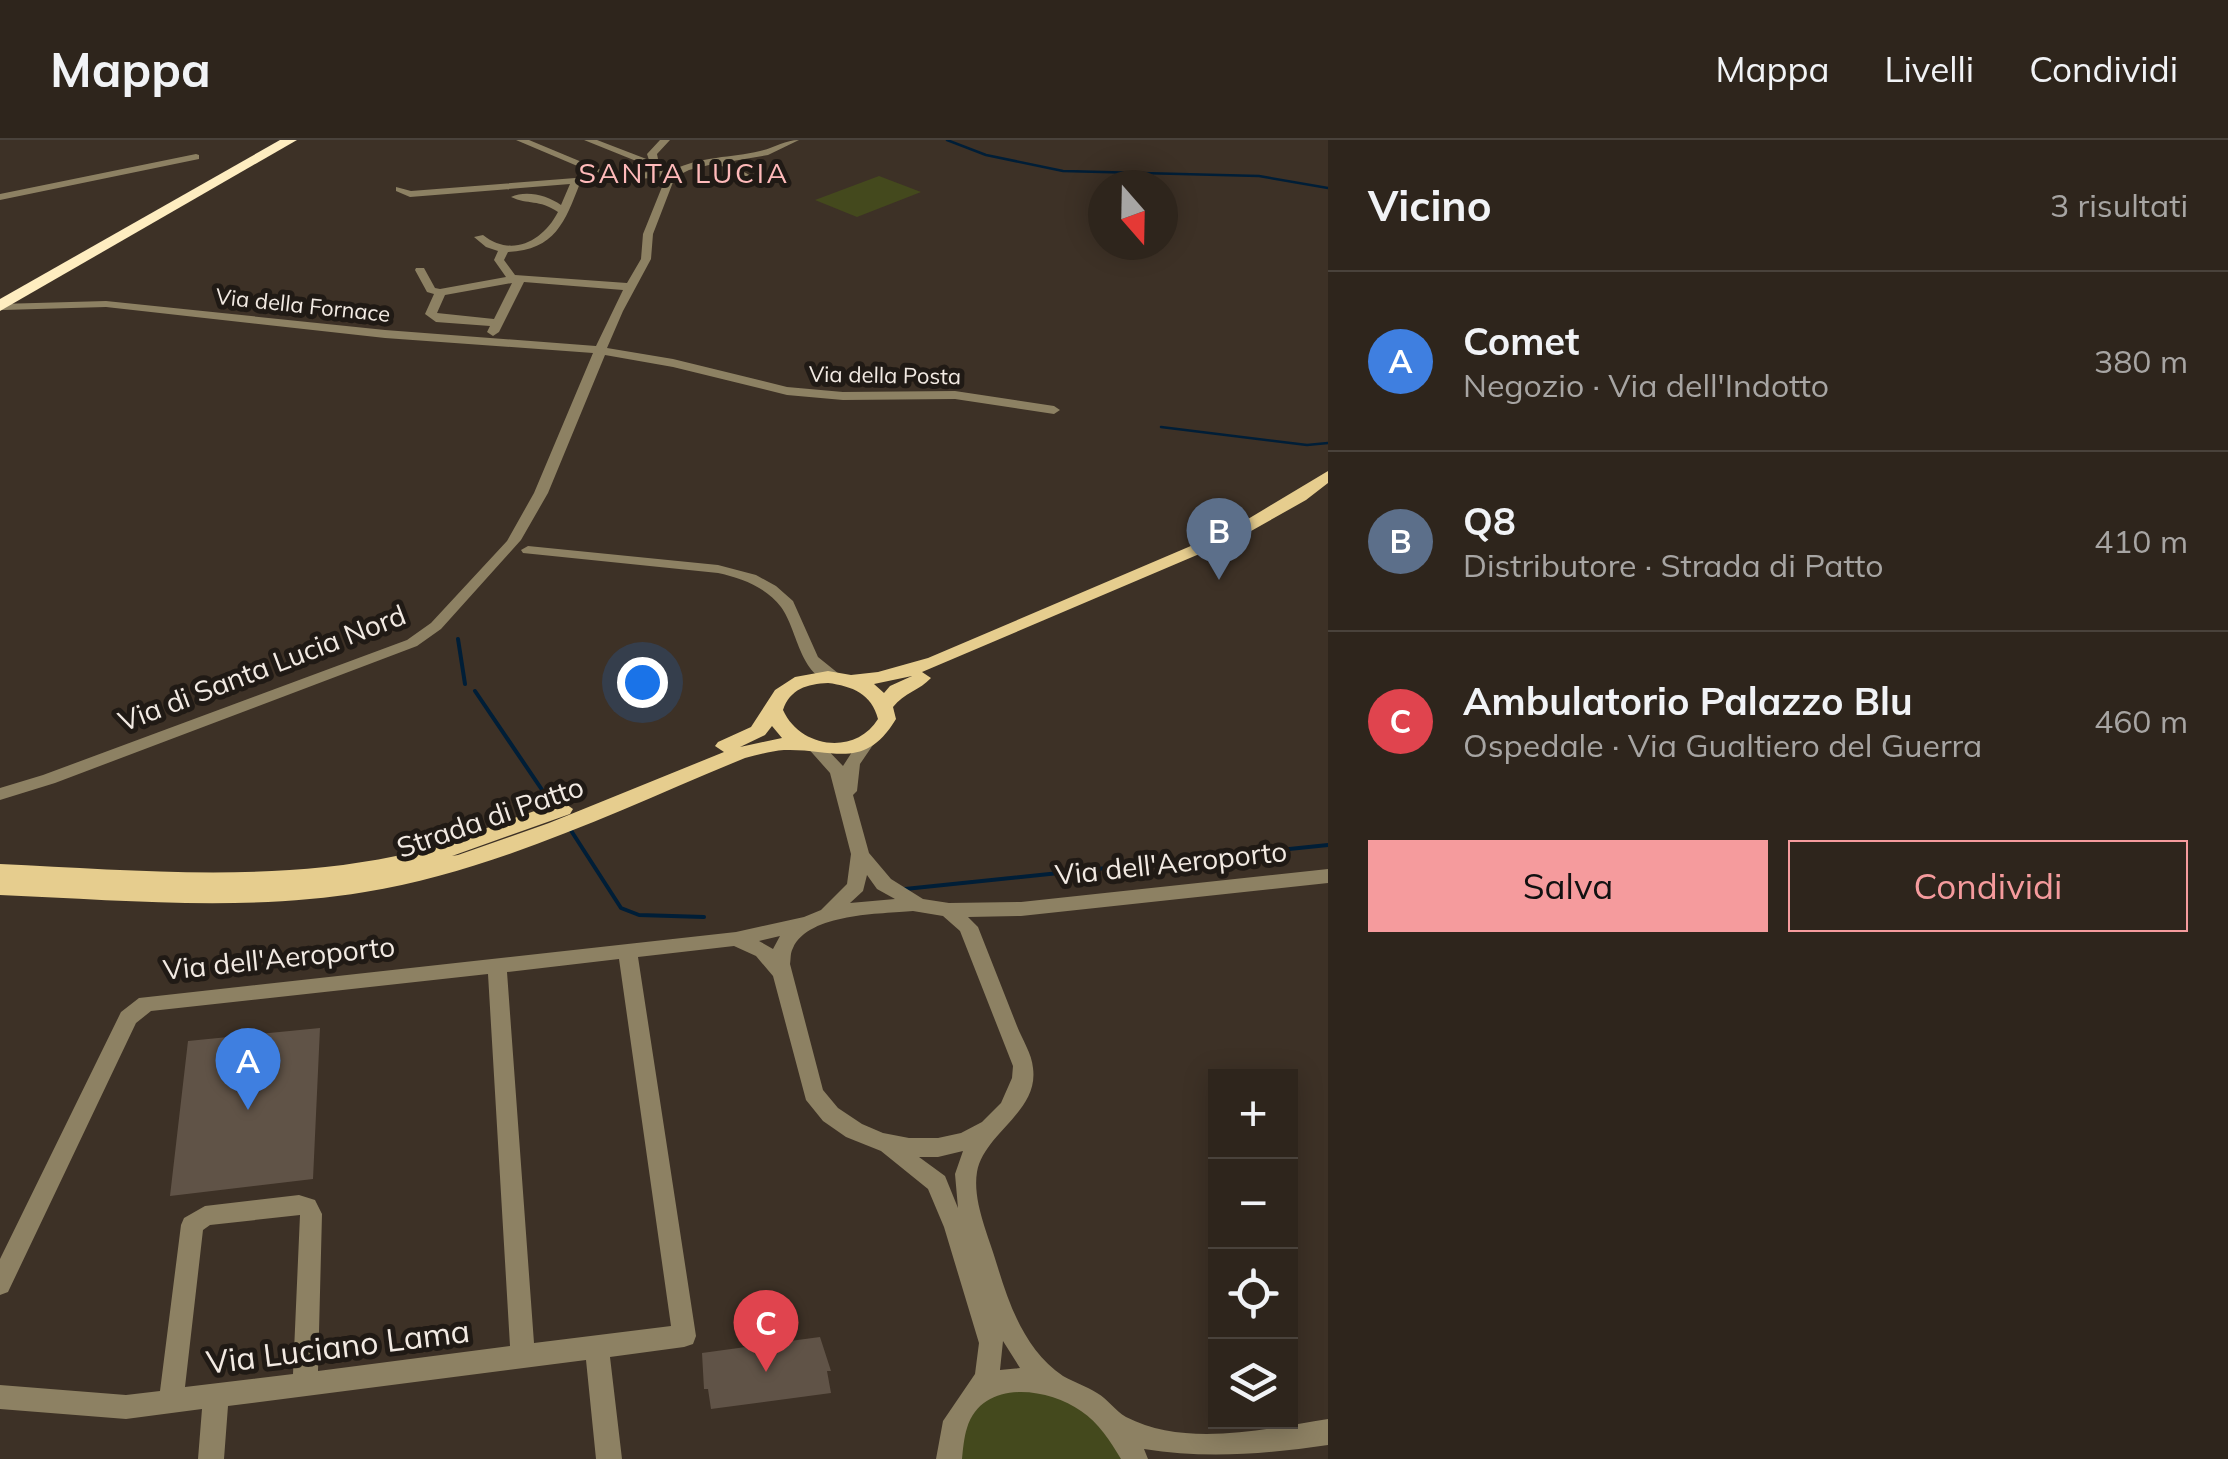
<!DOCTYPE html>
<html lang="it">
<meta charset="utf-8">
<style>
:root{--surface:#2e251c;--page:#362d25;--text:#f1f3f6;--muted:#a7a5a3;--line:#49423b;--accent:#f59b9d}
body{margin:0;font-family:Mulish,sans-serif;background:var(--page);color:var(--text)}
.controls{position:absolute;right:30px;bottom:30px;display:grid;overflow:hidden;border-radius:0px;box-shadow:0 5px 25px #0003}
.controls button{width:90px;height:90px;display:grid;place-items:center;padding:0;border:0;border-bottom:2px solid var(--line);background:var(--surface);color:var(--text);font:50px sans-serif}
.compass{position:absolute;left:1088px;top:30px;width:90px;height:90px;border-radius:50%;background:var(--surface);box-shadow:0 5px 25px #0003;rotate:160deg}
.you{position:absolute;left:642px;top:542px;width:35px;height:35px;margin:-25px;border:8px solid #fff;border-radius:50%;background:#1a73e8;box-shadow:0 0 0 15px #1a73e833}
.badge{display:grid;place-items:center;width:65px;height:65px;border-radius:50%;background:var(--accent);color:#fff;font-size:32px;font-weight:700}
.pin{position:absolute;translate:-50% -82px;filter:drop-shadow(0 2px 5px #0008)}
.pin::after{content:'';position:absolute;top:52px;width:35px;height:30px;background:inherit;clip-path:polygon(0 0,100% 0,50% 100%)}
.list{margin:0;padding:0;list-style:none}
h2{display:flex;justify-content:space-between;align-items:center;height:130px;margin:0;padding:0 40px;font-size:42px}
h2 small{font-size:32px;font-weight:400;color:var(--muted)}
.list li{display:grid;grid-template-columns:65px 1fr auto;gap:30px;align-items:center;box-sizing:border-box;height:180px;padding:0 40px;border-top:2px solid var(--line)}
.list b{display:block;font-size:38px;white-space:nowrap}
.list p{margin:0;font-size:32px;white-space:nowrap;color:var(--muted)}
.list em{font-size:32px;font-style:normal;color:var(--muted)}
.actions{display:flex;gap:20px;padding:30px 40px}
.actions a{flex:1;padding:22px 0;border:2px solid var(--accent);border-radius:0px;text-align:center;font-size:35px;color:var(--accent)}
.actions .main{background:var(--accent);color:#111}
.icon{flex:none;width:55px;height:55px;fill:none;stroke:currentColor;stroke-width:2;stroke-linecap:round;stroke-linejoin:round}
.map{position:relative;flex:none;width:1328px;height:1319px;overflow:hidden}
header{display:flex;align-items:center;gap:60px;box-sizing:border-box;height:140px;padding:0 50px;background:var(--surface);border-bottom:2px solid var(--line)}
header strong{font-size:48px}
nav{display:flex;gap:55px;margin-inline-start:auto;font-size:35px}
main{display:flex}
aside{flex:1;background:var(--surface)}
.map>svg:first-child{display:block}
.green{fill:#44491d}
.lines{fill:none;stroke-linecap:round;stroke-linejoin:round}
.stream-far1{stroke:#001e37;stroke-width:2.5}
.stream{stroke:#001e37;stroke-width:4}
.building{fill:#605347}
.minor{fill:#8d8163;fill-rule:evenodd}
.major{fill:#e6cd8e;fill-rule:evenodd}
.highway{fill:#feedc0;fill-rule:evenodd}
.labels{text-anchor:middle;stroke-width:10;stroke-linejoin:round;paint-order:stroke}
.far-street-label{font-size:22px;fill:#f2eae3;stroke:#201a15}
.far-quarter-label{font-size:28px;letter-spacing:2.5px;fill:#ffbaba;stroke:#201a15}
.street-label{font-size:28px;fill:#f2eae3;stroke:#201a15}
.near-street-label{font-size:32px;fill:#f2eae3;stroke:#201a15}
</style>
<header>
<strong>Mappa</strong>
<nav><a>Mappa</a><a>Livelli</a><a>Condividi</a></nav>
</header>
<main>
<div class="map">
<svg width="1328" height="1319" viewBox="0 0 1328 1319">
<rect width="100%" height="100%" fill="#3d3126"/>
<path class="green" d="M879,36L921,52L857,77L815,60Z
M1033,1247L1081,1263L1125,1319H958C965,1270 984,1251 1033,1247Z"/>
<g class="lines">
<path class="stream-far1" d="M947,0L986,15L1063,31L1259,36L1328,48
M1161,287L1307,305L1328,303"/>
<path class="stream" d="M458,499L465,544
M475,551L553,666
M570,689L621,768L639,775L704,777
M905,749L1328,705"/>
</g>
<path class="building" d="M320,888L313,1039L170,1056L188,901Z
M820,1197L831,1231H827L831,1253L711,1269L708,1249H704L702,1213Z"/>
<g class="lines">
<path class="minor" d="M516,0H529L613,35L661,31L584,0H597L649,20L647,14L660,0H670L657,14L659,24L673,30C701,16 731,18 760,11C774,8 785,0 799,0L768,15L727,22L751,36V40H745L717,23L689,30L675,37L653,94L651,119L623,171L607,208L673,219L787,247L843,252L955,251L1054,266L1060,270L1054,274L955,259L843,260L787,255L673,227L605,215L548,353L521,400L441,489L417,506L55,643L0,660V648L43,635L407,500L431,483L507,401L534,353L593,213L385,198L106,167L3,170H0V164L106,161L385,190L596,206L623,150L524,142L499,192L493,196L487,192L490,186L436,182L425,174L434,154L427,152L415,130L416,128H424L435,148L440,149L506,137L494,120L498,111L486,107L474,97L483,95C512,118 543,101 558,72C539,59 528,65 511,57C526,50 547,55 561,65L570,44L410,57L396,51V47L411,51L601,36ZM666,37L643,94L641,119L627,143L515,135L504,120L508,112C555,110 565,82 580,43ZM512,143L494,179L437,173L445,155Z
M196,14L199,15V19L0,60V54Z
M528,406L718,425L756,435L776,446L793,461L818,517L844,538L842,542C800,546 799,491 781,467C766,447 741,438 718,433L523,413L521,410Z
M867,597L875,602L860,624L857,651L853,655L869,713L891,739L923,759L949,763L1021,762L1328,729V743L1021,776L968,777L978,787C991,820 1004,853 1017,886C1022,899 1032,914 1033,928C1039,972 984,993 977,1032C972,1062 990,1099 998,1128C1010,1168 1027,1212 1063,1236C1074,1242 1086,1246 1097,1253C1108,1259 1115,1271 1126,1277C1186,1308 1265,1289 1328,1279V1305C1266,1314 1206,1319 1144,1309L1148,1319H1121C1110,1301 1099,1283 1081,1271C1047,1247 982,1239 967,1288C964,1297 963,1309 962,1319H936L943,1281L975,1234L979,1203L944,1087L928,1049L881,1011L846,997L823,981L806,960L773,836L756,816L734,806L638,817L696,1196L693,1204L684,1207L610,1217L622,1319H596L586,1220L228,1266L224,1319H198L202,1269L126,1279L0,1269V1245L126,1255L160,1251L181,1085L184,1078L205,1066L299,1055L315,1060L322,1074L318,1231L510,1206L488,834L151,871L136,883L8,1152L0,1155V1119L121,872L139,858L736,792L804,777L821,770L847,744L851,714L830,633L806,606L808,602H820L843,626L861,598ZM867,735L877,749L895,759L850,763L863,751ZM913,771L943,776L960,791L1013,926L1012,938L1001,963L982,982L961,993L938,998H909L883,993L862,984L838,968L823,950L790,824C791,819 790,813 793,808C809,773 881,774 913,771ZM780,796L773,809L759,801ZM619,819L671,1186L534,1203L507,832ZM963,1011L955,1034L958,1068L945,1036L919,1017H938ZM300,1075L293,1234L185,1247L203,1090L210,1085ZM1003,1201L1020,1228L1000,1230Z"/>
<path class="major" d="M1328,331V343L1306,360L1244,395L922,532L931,538C920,550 904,553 893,567L896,579C864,632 833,608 784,610C771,611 758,615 745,618C621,669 498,730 365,752C245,772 121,760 0,755V724C132,730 266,743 396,716C454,704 507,678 563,662L573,669L570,674L452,716L458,715L549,683L724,612L715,606L718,602L751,587L775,550L795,537L828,531L851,535L878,532L928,518L1233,388ZM912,536L890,546L884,553L874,544ZM828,543C852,546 872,554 878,579C855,616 800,608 783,570C790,549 807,544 828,543ZM772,586L782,598L740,607L765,595Z"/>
<path class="highway" d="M280,0H297L0,171V159Z"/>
</g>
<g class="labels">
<g class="far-street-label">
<text transform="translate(303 165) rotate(6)" y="8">Via della Fornace</text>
<text transform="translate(885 235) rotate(1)" y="8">Via della Posta</text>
</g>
<g class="far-quarter-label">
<text x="684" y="43">SANTA LUCIA</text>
</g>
<g class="street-label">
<text transform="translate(262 528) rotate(-21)" y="10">Via di Santa Lucia Nord</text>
<text transform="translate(490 677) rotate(-19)" y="10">Strada di Patto</text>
<text transform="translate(1171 723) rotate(-6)" y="10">Via dell'Aeroporto</text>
<text transform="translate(279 818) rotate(-6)" y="10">Via dell'Aeroporto</text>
</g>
<g class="near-street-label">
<text transform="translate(338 1207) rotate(-7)" y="11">Via Luciano Lama</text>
</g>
</g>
</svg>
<div class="controls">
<button>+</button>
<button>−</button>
<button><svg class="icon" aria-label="locate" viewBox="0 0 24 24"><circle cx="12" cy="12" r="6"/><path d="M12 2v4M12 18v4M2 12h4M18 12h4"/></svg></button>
<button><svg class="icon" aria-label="layers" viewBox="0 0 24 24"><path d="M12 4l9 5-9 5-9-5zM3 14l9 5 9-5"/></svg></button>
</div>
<svg class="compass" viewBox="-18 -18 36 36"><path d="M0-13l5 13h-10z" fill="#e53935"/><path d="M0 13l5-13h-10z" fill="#a7a5a3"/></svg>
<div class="you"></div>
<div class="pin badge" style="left:248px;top:970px;background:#3f7fe0">A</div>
<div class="pin badge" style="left:1219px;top:440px;background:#5c6f8a">B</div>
<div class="pin badge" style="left:766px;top:1232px;background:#e0444e">C</div>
</div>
<aside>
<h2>Vicino<small>3 risultati</small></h2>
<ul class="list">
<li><span class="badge" style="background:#3f7fe0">A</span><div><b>Comet</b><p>Negozio · Via dell'Indotto</p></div><em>380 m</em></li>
<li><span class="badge" style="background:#5c6f8a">B</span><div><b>Q8</b><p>Distributore · Strada di Patto</p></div><em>410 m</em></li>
<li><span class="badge" style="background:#e0444e">C</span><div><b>Ambulatorio Palazzo Blu</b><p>Ospedale · Via Gualtiero del Guerra</p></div><em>460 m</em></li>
</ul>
<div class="actions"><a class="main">Salva</a><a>Condividi</a></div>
</aside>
</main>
